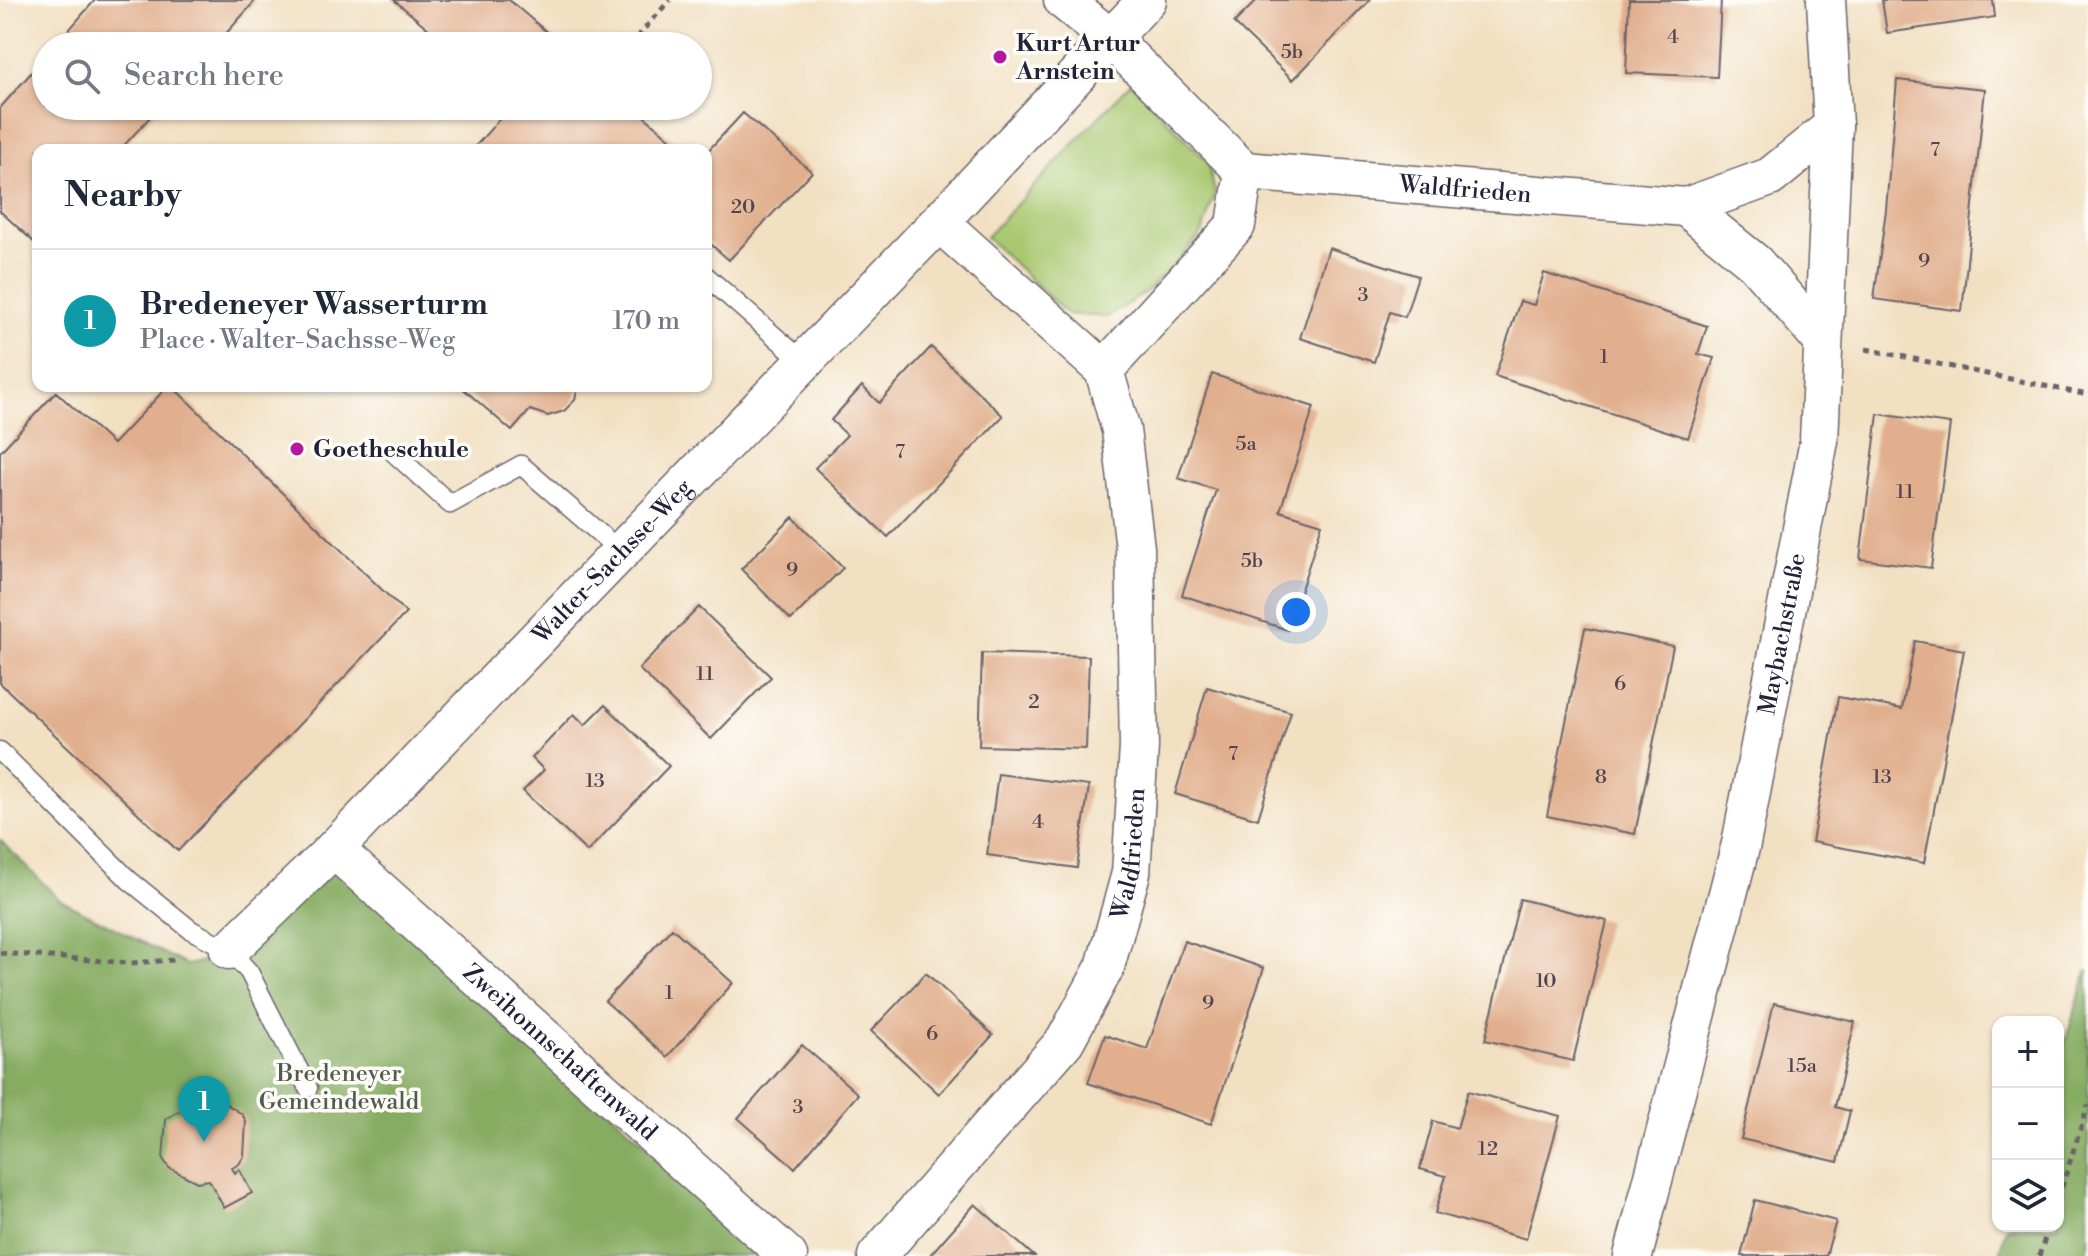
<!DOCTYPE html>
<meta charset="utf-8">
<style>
:root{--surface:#fff;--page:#f2f2f3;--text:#1f2937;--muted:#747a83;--line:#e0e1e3;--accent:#d93025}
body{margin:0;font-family:"Libre Bodoni",serif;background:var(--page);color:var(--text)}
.controls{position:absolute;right:24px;bottom:24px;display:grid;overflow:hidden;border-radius:16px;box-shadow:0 2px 6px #0004}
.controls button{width:72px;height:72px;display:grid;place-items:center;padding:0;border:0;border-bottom:2px solid var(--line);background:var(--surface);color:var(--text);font:40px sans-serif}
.you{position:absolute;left:1296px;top:612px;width:28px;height:28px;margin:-20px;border:6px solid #fff;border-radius:50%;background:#1a73e8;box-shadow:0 0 0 12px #1a73e833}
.badge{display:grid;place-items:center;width:52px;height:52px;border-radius:50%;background:var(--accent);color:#fff;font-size:26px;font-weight:700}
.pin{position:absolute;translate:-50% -66px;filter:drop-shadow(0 2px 4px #0008)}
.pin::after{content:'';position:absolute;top:42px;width:28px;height:24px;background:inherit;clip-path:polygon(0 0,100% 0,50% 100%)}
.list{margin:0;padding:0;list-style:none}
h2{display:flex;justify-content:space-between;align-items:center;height:104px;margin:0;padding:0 32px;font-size:34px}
h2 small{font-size:26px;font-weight:400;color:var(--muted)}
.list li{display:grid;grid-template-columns:52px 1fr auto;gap:24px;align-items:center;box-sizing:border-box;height:144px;padding:0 32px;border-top:2px solid var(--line)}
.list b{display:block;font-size:30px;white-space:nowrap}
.list p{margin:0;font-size:26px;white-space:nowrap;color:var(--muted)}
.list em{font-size:26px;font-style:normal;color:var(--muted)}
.icon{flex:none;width:44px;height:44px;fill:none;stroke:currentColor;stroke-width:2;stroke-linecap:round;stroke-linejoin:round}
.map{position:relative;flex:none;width:2088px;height:1256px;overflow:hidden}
.search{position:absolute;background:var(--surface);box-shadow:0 2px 6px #0004;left:32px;top:32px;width:680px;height:88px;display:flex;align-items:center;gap:20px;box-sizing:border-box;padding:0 28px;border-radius:44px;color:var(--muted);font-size:30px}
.panel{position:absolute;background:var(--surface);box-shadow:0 2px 6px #0004;left:32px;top:144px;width:680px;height:248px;border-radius:16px}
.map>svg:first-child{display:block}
.green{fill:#a9c870;stroke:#667556;stroke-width:2}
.forest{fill:#86ac62;stroke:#54674e;stroke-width:2}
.building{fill:#e1af8d}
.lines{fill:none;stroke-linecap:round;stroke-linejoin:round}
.service-casing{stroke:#6b646a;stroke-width:21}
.minor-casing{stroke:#6b646a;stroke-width:41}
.path{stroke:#6b646a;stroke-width:5;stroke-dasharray:6 6;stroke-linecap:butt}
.service{stroke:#fff;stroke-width:18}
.minor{stroke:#fff;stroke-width:38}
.poi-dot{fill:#b5179e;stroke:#fdfcf7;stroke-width:3}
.labels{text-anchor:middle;stroke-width:7;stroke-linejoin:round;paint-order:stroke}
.number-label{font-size:20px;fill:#524550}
.poi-label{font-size:24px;font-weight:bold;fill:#22223b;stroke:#fdfcf7;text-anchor:start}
.street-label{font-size:24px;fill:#22223b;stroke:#fdfcf7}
.park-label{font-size:24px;fill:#515c4e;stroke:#fdfcf7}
</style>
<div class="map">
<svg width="2088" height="1256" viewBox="0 0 2088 1256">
<rect width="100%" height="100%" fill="#fdfcf7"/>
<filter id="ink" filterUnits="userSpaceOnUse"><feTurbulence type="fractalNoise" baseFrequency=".0125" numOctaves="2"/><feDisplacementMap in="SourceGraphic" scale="16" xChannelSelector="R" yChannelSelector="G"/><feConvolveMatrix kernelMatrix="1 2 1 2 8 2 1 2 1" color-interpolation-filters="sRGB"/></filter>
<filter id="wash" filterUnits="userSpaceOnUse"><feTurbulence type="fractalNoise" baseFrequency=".006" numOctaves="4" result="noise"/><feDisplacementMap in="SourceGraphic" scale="32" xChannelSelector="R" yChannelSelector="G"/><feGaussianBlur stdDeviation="1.8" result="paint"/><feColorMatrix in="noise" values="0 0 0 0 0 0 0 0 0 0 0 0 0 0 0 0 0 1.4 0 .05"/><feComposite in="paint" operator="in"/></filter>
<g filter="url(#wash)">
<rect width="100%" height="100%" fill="#f2e0c2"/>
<path class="green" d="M1131,83L1208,162L1215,193L1202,233L1176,263L1147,291L1108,317L1067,314L986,237Z"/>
<path class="forest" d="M0,840L60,900L186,965L231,955L336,860L767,1256H0Z
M2088,969V1256H1998L2007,1226H2058V1064Z"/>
<g id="blocks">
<path class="building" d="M95,0H256L215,46H55Z
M394,0H509L563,46H449Z
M1257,0H1370L1293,80L1234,23Z
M1629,0H1721L1717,77L1626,73Z
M1882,0H1993L1995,17L1887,33Z
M46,56V106H160L120,150H38V240L35,243L0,211V108Z
M1897,80L1985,89L1962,311L1874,299L1886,210Z
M511,106H632L684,150H472Z
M743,113L812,172L729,260L706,240V153Z
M1329,248L1418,276L1405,317L1390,312L1374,362L1300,338Z
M1544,273L1707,326L1698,354L1714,358L1688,438L1495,376L1520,301L1534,305Z
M931,347L1003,416L888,537L815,468L847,435L831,420L862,386L879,403Z
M1212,374L1314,407L1280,511L1322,524L1288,630L1182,595L1216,490L1178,478Z
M168,386H172L406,613L178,851L0,683V452L56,392L113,444Z
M460,386H578L575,400L564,411L548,416L530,410L512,431Z
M1878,414L1950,424L1931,568L1860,559Z
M793,517L843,568L791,620L741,569Z
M699,607L771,677L711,739L639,669Z
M1585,628L1673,646L1635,834L1547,816Z
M1915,641L1964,650L1924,863L1812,842L1838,697L1902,709Z
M982,653L1089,656L1086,749L979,746Z
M1207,687L1291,712L1258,819L1175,794Z
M605,705L669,766L587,852L523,791L544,770L532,758L574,714L585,725Z
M998,774L1089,786L1077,868L987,855Z
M1520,899L1607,921L1573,1061L1485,1040Z
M672,928L733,983L667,1057L605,1001Z
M1184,941L1264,968L1211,1124L1088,1083L1105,1035L1147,1049Z
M926,973L993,1035L939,1094L871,1031Z
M1774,1003L1855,1022L1835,1107L1850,1111L1838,1162L1741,1139Z
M802,1045L858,1094L795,1168L738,1118Z
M1468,1091L1560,1116L1526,1239L1435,1213L1446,1176L1420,1169L1433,1121L1457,1128Z
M205,1096L215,1097L242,1114L246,1121L244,1156L239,1164L232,1168L235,1173L239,1169L252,1193L224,1208L209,1180L197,1182L169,1168L163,1159L166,1119Z
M1755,1200L1836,1221L1826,1256H1741Z
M975,1204L1034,1256H929Z"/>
</g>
</g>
<g filter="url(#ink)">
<use href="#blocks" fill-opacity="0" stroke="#6b646a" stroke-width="2"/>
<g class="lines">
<g class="service-casing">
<path id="service" d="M706,276L804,362
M393,452L450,504L521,465L621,552
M0,751L129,880L191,930L229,950L249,972L308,1088"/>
</g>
<g class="minor-casing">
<g id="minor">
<path id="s1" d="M1244,171L1686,207L1770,177L1833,126"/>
<path d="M1686,207L1755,263L1822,340"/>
<path d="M939,222L1104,370L1236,225L1244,171L1110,38L1063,0"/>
<path id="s2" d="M334,849L788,1256"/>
<path id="s3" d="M229,950L334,849L939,222L1147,0"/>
<path id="s4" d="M877,1256L1065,1041L1105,967L1131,873L1139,747L1135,548L1121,430L1104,370"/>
<path id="s5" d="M1633,1256L1741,844L1819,441L1833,126L1826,0"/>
</g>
</g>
<path class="path" d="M629,46L670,0
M1866,349L2088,395
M0,953L130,963L174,960
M2058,1199L2088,1105
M2039,1256L2049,1226"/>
<use href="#service" class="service"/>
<use href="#minor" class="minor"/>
</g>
</g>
<g class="poi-dot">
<circle cx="1000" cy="57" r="8"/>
<circle cx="297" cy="449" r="8"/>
</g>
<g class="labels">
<g class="number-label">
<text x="1673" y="43">4</text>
<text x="1292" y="58">5b</text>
<text x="1935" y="156">7</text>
<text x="743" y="213">20</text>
<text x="1924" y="267">9</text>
<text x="1363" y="301">3</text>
<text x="1604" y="363">1</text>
<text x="1246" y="450">5a</text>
<text x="900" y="458">7</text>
<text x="1905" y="498">11</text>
<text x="1252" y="567">5b</text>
<text x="792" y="576">9</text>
<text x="705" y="680">11</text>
<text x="1620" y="690">6</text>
<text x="1034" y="708">2</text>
<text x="1233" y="760">7</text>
<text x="1601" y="783">8</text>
<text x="1882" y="783">13</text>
<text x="595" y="787">13</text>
<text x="1038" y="828">4</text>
<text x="1546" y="987">10</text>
<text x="669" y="999">1</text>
<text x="1208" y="1009">9</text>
<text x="932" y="1040">6</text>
<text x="1802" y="1072">15a</text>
<text x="798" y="1113">3</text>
<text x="1488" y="1155">12</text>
</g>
<g class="poi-label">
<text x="1016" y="51">Kurt Artur<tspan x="1016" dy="28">Arnstein</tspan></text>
<text x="313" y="457">Goetheschule</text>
</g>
<g class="street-label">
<text dy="8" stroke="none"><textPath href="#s1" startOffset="222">Waldfrieden</textPath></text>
<text dy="8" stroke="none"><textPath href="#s3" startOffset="546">Walter-Sachsse-Weg</textPath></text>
<text dy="8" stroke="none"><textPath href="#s5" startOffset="640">Maybachstraße</textPath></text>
<text dy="8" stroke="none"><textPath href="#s4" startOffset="486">Waldfrieden</textPath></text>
<text dy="8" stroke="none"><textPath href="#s2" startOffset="304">Zweihonnschaftenwald</textPath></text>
</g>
<g class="park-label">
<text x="339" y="1081">Bredeneyer<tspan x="339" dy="28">Gemeindewald</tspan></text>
</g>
</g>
</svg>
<div class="controls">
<button>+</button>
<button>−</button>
<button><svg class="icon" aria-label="layers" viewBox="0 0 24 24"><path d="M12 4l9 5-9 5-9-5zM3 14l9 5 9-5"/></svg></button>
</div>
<div class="you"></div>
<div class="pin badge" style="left:204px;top:1142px;background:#0f9aa8">1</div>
<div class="search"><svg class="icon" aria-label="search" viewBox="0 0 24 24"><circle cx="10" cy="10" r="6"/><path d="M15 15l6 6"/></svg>Search here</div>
<section class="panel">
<h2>Nearby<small></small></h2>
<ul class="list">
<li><span class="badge" style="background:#0f9aa8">1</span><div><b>Bredeneyer Wasserturm</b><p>Place · Walter-Sachsse-Weg</p></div><em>170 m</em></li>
</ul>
</section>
</div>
